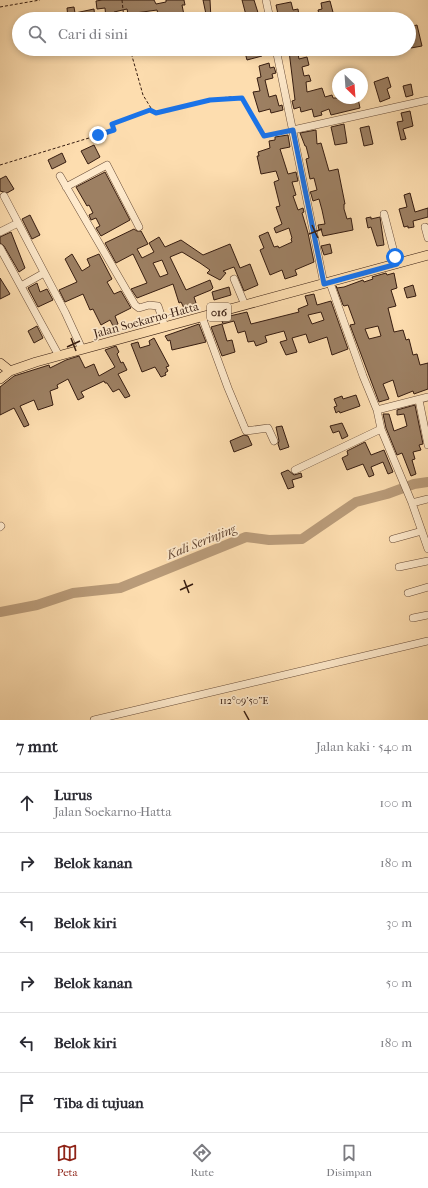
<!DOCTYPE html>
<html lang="id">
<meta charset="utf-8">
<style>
:root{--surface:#fff;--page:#f2f2f3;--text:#2b2b33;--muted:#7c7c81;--line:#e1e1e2;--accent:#8f2418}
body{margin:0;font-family:"IM FELL French Canon",serif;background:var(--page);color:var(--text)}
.compass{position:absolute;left:332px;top:68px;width:36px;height:36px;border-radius:50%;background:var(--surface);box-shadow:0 2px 6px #0003;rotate:155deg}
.stop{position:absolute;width:12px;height:12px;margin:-9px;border:3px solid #1a73e8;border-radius:50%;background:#fff}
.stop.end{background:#1a73e8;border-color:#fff;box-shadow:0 1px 4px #0008}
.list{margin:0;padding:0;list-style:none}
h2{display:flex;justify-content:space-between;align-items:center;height:52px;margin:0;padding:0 16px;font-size:17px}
h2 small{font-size:13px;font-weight:400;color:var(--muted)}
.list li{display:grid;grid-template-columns:26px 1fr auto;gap:12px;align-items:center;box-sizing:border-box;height:60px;padding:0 16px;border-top:1px solid var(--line)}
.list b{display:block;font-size:15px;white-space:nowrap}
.list p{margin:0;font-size:13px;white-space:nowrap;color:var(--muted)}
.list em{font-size:13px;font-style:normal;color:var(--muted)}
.icon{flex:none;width:22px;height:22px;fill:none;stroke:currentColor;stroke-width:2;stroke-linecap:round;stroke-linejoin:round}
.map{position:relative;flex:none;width:428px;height:720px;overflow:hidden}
.search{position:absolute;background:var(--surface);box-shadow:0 2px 6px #0003;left:12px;right:12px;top:12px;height:44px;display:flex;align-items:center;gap:10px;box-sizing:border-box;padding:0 14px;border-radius:22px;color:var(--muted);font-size:15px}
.sheet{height:412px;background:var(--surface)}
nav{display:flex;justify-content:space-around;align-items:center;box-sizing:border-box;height:56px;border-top:1px solid var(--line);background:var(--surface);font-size:11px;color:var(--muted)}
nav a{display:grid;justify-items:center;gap:2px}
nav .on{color:var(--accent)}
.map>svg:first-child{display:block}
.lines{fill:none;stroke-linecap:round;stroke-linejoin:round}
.river{stroke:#b99b79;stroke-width:10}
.building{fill:#9d8063;stroke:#361c10;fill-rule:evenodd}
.minor-casing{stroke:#684c38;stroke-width:8}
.major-casing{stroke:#361c10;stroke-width:10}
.path{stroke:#361c10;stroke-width:1;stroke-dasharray:3 2;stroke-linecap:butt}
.minor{stroke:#fee9cb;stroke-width:7}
.major{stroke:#fdddaf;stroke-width:9}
.route{stroke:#1a73e8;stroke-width:5}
.ticks{fill:none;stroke:#361c10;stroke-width:1.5}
.labels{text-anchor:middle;stroke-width:3.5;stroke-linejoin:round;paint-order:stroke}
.shield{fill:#fee9cb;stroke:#725a48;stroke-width:1}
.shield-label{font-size:11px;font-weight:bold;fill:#361c10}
.street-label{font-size:12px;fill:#361c10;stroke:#fee9cb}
.water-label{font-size:13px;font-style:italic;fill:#644835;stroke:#fee9cb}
.ticks-label{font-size:10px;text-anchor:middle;fill:#361c10;stroke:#fee9cb;stroke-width:3.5;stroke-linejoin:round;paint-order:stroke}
</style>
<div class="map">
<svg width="428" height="720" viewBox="0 0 428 720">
<rect width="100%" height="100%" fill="#fdddaf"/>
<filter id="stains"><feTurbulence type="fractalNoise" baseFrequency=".005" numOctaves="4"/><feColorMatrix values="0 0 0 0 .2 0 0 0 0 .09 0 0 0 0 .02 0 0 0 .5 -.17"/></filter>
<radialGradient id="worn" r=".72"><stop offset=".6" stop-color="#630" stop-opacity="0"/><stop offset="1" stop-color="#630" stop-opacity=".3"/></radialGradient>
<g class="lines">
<path class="river" d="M0,612L37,605L73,593L120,588L246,537L269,540L302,539L356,502L387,494L414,484L428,482"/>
</g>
<path class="building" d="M102,0H154L156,4L166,2V0H184L185,5H182L184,15L180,16L179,14L159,19L157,10L128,14L127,9L114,12L115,19H106L105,8L97,9L96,1Z
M203,0H210L211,19H207Z
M242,0H254L260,19H247Z
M330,1L334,16L320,19L318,10L322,9L321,3Z
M291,2L293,10L298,9L299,16L294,17L295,19H279L276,5Z
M74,7L75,13L94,9L95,19H68L67,8Z
M417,25L422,46L411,48L409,42V27Z
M244,49H260L262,56L247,60Z
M297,49L299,59L307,57L309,65L302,67L304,76L309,75L311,81L306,82L307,92L322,88L325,97L332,95L333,98H358L360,108L331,115L329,109L321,112L322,115L314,117L312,109L301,112L300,107L294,109L292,101L295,100L289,51Z
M269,63L270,68L274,67L276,73L272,74L273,78L265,80L269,97L276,95L279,106L282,105L283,110L271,113L270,109L259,112L253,92L260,91L257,78L261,77L259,66Z
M388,77L391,87L387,89L390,98L380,102L374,82Z
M411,84L413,95L406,97L403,86Z
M410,111L413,126L403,129L406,139L401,140L397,122L403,121L401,113Z
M344,124L347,143L335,145L331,127Z
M369,126L373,144L364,146L360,128Z
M316,130L317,144L321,143L329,171L338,169L345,204H344V209L347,219L351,218L353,230L323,236L321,229L319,230L318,225L325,224L322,210L319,199L313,201L311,194L310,192L317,190L314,178L310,179L306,159L309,158L306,146H305L300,133Z
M288,135L290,147L280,149L288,174L296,172L298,181L292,182L296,195L293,196L298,210L303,208L304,212L302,213L308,233L314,262L295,270L297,275L285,279L282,270L270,275L260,250L264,248L259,236L268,232L274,247L278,246L279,248L292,242L291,239L292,238L289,228L276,233L274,228L282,224L276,207L280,206L274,182L279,180L276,171L261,174L257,156H259L258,152L270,148L269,141L275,140V137Z
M94,145L100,157L88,164L81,151Z
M62,153L66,162L52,169L48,160Z
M105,172L130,220L101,236L96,228L100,226L96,218L91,220L89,215L93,213L89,205L87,206L76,187Z
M6,176L14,189L7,193L0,191V179Z
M410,193L415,212L428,208V217L413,221L414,227L408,228V226L404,227L399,209L407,207L404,195Z
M30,215L40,235L32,239L22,219Z
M371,217V219L380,217L384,245L377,246L371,227L368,228L366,218Z
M134,229L137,231H141L148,244L137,249L142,258L154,252L149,243L159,237L165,247L181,240L203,255L230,244L240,268L250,264L258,285L244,291L234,267L223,271L226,273L220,280L207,273L210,270L200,263L182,252L170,257L186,290L210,280L213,288L211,290L194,297L196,303L184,308L181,302L179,303L173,284L137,298L131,289L147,283L133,254L116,263L105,243ZM162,260L168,274L160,277L153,263Z
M11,232L25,268L19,272L4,246L0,243V237Z
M330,244L332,253L324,255L321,246Z
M72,254L82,271L90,266L87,259L99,254L112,279L107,282L114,294L121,291L131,308L115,316L118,324L113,326L110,320L101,325L93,309L90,310L83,294L65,302L59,290L77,282L65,259Z
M386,273L387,275L394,273L397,288L391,290L396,306L388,308L394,332L403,330L406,340L409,339L413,355L417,354L420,365L428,363V389L414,394L413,391L398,397L393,380L383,384L389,399L379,402L350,325L355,324L348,305L344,306L343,305L336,286L337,288L344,287L363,280L364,282L373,279L372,277ZM378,326L381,336L369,339L365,329Z
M0,278L10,294L0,299Z
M37,283L40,292L47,289L53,300L38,307L28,288Z
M413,285L416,296L407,298L404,288Z
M229,287L231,295L214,300L212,292Z
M314,294L317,305L331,301L348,349L332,355L327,337L309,343L306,334L292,338L297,352L286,355L280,342L287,340L284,331L265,336L267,342L256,346L254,341L248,342L245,331L238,333L234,321L223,324L221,318L247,312L251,324L299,312L298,309L308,305L305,296ZM321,312L324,320L312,324L308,315Z
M199,324L206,342L172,350L170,340L168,341L165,336Z
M222,324L227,341L232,340L235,352L222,356L211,327Z
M37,326L43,338L34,343L28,331Z
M154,338L169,366L166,367L168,371L165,373L166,375L161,377L155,367L142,372L131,344L138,342L140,348L150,345L149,341Z
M116,346L119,352L117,354L121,363L123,362L127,370L118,374L130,396L125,398L119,389L113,392L107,383H105L104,381L81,392L84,397L78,400L68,379L57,385L58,388L50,391L53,405L38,410L34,400L20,406L29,425L24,427L14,408L0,415V387L14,376L49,365L50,368L66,360L79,356L85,368L94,364L99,376L115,367L105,350Z
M356,395L360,406L340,413L339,411L336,413L334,407L337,406L334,399L342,396L343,399Z
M415,405L423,444L419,445L421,450L413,452L415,459L412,460L416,474L411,476L402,453L397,455L386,428L383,414H389L394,431L407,426L404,414L397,415V410Z
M342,423L348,436L342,439L339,431L333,433L330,426Z
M282,426L289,447L280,450L278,444L279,441L276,427Z
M244,435L248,436L252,445L234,452L230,441Z
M365,442L371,455L384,450L393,472L388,474L383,462L371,467L374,475L369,477L363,464L347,470L342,458L348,455L347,451Z
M288,470L294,475L301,473L302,477L292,480L294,487L288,489L281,473Z"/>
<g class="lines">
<g class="minor-casing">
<path id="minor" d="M266,0L270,19
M276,49L324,284
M293,130L428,100
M60,176L135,305L139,308L149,305L158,306L165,327
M66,187L107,165L139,227
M4,196L65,312L82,349
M384,214L397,264
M425,227L428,238
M0,232L18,223
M0,248L59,356
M234,279L245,305
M21,286L44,273
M202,317L228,388L246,431L268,428L274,441
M419,400L428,445
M377,410L428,397
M381,429L412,503L428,549
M295,470L381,429L377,410L363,376L330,283
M412,503L428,499
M0,527L1,526
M393,539L422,531
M399,567L428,561
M408,593L428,587
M413,618L428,615
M94,720L428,641"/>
</g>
<g class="major-casing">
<path id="major" d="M0,363L10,371
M0,379L10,371L36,362L428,255"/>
</g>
<path class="path" d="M122,0L124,19
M0,7L40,0
M130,49L143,95L154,113C174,113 227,90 244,99L264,136L287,132
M0,165L112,131L114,130L112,123L149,110"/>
<use href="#minor" class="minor"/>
<use href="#major" class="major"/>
</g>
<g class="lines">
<path class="route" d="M98,135L114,130L112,124L150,110L156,113L210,100L242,98L264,136L293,130L324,284L397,264L395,257"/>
</g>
<path class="ticks" d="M312,225L318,238M309,234L322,229M71,338L76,351M67,347L80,341M184,580L189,593M180,590L193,584M244,711L249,720"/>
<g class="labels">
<rect class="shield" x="207" y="303" width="24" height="18" rx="3"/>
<g class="shield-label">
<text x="219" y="316">016</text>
</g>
<g class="street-label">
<text transform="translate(146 320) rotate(-15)" y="4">Jalan Soekarno-Hatta</text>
</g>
<g class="water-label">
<text transform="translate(201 541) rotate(-22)" y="5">Kali Serinjing</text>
</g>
</g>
<g class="ticks-label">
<text x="244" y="704">112°09'50"E</text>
</g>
<rect width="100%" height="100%" filter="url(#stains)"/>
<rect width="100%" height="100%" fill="url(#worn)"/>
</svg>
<svg class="compass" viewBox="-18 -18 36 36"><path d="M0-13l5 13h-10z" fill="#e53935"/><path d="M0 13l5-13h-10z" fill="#7c7c81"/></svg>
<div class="stop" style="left:395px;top:257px"></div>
<div class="stop end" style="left:98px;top:135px"></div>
<div class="search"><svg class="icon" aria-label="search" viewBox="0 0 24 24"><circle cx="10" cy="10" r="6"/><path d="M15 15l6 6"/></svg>Cari di sini</div>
</div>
<section class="sheet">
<h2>7 mnt<small>Jalan kaki · 540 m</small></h2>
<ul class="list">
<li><svg class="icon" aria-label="ahead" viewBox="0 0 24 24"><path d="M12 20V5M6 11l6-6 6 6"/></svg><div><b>Lurus</b><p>Jalan Soekarno-Hatta</p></div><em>100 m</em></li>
<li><svg class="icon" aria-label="right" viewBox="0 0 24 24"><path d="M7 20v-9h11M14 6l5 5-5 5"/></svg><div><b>Belok kanan</b></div><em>180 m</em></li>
<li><svg class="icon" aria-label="left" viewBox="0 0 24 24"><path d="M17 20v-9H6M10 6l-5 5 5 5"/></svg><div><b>Belok kiri</b></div><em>30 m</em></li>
<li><svg class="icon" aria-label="right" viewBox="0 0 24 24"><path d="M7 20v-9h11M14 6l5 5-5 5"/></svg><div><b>Belok kanan</b></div><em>50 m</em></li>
<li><svg class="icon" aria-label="left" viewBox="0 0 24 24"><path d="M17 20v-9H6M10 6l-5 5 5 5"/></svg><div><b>Belok kiri</b></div><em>180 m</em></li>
<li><svg class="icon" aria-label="arrive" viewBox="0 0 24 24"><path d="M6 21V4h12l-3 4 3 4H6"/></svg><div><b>Tiba di tujuan</b></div></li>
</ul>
</section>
<nav>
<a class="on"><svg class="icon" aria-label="map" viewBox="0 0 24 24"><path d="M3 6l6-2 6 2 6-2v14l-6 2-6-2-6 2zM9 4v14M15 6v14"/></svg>Peta</a>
<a><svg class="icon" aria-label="directions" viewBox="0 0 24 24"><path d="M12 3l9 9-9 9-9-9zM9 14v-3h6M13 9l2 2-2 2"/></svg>Rute</a>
<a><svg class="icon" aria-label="saved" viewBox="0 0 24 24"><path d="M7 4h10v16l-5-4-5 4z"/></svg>Disimpan</a>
</nav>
